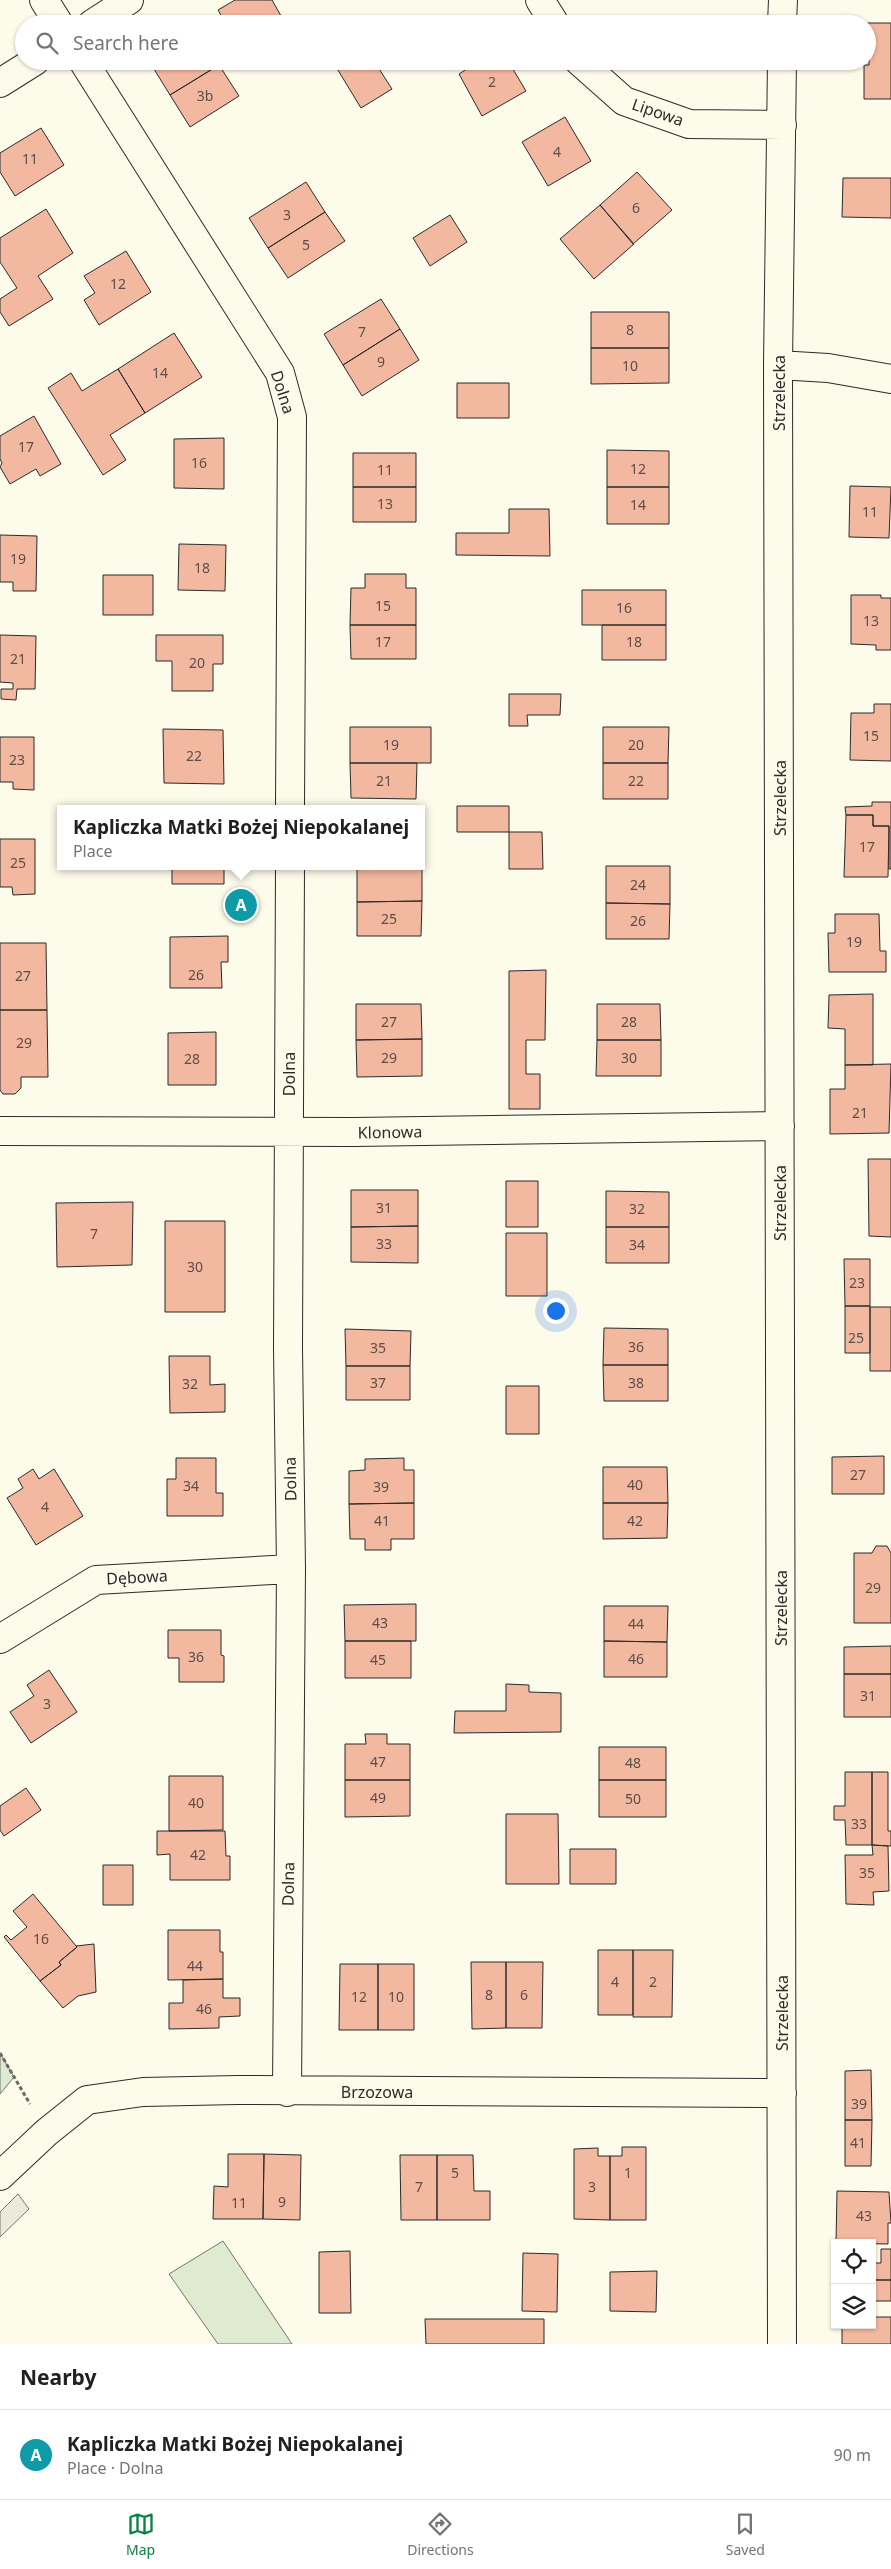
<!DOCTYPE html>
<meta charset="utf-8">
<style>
:root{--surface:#fff;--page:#f2f2f2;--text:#202124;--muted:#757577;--line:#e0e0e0;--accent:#0b8043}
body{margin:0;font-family:"Noto Sans",sans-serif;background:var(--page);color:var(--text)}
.controls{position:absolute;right:15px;bottom:15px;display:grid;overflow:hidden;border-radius:0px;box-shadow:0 1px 4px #0004}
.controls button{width:45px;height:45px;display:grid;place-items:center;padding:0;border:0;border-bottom:1px solid var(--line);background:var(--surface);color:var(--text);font:25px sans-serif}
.you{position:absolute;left:555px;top:1310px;width:18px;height:18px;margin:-12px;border:4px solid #fff;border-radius:50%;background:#1a73e8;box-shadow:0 0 0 8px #1a73e833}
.badge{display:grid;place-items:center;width:32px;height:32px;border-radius:50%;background:var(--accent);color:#fff;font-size:16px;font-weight:700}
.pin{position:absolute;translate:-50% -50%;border:2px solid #fff;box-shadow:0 1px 5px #0006}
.popup{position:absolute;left:57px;top:805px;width:368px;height:65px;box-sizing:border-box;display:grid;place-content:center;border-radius:0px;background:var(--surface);filter:drop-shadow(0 1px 4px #0005);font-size:16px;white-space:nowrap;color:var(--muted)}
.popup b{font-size:19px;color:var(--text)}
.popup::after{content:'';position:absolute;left:50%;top:100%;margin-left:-10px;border:10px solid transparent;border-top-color:var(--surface)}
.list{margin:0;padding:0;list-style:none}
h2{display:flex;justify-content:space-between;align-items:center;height:65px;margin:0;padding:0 20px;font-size:21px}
h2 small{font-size:16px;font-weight:400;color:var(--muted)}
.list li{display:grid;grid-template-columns:32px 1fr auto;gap:15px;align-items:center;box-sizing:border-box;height:90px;padding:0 20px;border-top:1px solid var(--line)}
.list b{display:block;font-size:19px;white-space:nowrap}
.list p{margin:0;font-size:16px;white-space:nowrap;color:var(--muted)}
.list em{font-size:16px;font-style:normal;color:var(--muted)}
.icon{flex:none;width:28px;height:28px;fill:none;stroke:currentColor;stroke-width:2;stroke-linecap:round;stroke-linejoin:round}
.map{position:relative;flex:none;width:891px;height:2344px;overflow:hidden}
.search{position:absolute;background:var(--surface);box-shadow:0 1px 4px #0004;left:15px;right:15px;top:15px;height:55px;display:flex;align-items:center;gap:12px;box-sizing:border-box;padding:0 18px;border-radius:28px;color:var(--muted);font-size:19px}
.sheet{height:155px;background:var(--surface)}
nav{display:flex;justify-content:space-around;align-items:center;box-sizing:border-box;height:70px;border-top:1px solid var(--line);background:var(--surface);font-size:14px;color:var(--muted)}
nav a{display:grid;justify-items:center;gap:2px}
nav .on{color:var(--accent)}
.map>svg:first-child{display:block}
.green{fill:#deebd1;stroke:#74746e}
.parking{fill:#eceadb;stroke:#74746e}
.building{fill:#f2b8a0;stroke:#2b2b2b}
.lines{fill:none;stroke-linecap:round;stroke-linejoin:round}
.minor-casing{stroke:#2b2b2b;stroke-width:30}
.path{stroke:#6a6964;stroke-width:3;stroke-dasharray:4 2.5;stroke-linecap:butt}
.minor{stroke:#fdfbea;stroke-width:28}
.labels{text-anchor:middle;stroke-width:4;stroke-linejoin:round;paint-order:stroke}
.number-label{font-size:14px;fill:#5d4e48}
.street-label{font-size:16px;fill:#2b2b2b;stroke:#fdfbea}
</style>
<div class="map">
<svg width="891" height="2344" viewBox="0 0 891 2344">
<rect width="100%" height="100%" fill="#fdfbea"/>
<path class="green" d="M0,2053L14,2077L0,2094Z
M223,2241L292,2344H218L169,2274Z"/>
<path class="parking" d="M18,2194L29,2209L0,2237V2212Z"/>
<path class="building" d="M235,0H272L285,23L226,24L218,10Z
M864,23H891V99H864V65H869V56L868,27L867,24Z
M149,61H209L214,68L170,95Z
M374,61L392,89L361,108L333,62Z
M479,61H508L526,91L482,116L459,74Z
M219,65L239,96L190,127L170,95Z
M565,117L591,161L548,186L522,142Z
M41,128L64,165L15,196L0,172V153Z
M637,172L672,210L633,244L600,205Z
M843,178H891V218L842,217Z
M306,182L325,212L268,248L249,218Z
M600,205L634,244L594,279L560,239Z
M46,209L73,253L38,276L53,299L9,326L0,312V299L17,288L0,262V238Z
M325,212L345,241L288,278L268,248Z
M450,215L467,242L430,266L413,238Z
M126,251L151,292L99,325L84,300L95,293L84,276Z
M381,299L400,329L343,365L324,334Z
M591,312H669V348H591Z
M400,329L419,360L362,396L343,365Z
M174,333L202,377L145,413L118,369Z
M591,348H669V383L591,384Z
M118,369L145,413L110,435L126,460L103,475L48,388L71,373L82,391Z
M457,383H509V418H457Z
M34,416L61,464L40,476L36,469L10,484L0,467L2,463L0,459V436Z
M224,438V489L174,488V439Z
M607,450L669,451V487H607Z
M353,453H416V487H353Z
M850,486L891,487L889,538L849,537Z
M353,487H416V522H353Z
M607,487H669V524H607Z
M509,509H549L550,556L456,555V533H509Z
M0,535L37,536L36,591H13V582H0Z
M179,544L226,545L225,591L178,590Z
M365,574H406V588H416V625H350L351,588H365Z
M103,575H153V615H103Z
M582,590H666V625H582Z
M851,595H881V598H891V650H876V645L851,644Z
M350,625H416V659H351Z
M602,625H666V660H602Z
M0,635L36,636L35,689H17L16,700L1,699V689H13V683L0,682Z
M156,635H223V664H213V691H172V661H156Z
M509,694H561L560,715H527L528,726H509Z
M874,704H891V761L850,760L851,713H874Z
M350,727H431V763H350Z
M603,727H669L668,763H603Z
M163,729L223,730L224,784L164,783Z
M0,737H34V790L13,789V782H0Z
M350,763H417L416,799L351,798Z
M603,763H668V799H603Z
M872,802H891V869H889V826H873V815H846L845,807L872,806Z
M457,806H509V832H542L543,869H509V832H457Z
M846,815H873V826H889L888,877H844Z
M0,839H35V894L13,895L12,887H0Z
M172,866H224V884H172Z
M357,866H422V901L357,902Z
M606,866H670V904L606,903Z
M422,901L421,936H357V902Z
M606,903L670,904L669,939H606Z
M835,914H879L880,951H886V972H829L828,933H835Z
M228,936V962H221L222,988H170V937Z
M0,943H46L47,1010H0Z
M546,970L545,1040H526V1074H540V1109H509V971Z
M873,994V1065H845V1029L828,1028L829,995Z
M356,1004H421L422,1039L356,1040Z
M597,1004H660L661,1040H597Z
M0,1010H47L48,1077H21V1088L15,1094H3L0,1090Z
M216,1032V1085H168V1033Z
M422,1039V1076L357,1077L356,1040Z
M597,1040H661V1076H596Z
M891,1064L889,1133L830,1134V1089H845V1065Z
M868,1159H891V1237L869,1236Z
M506,1181H538V1227H506Z
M351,1190H418V1226L351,1227Z
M606,1191L669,1192V1227H606Z
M133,1202L132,1265L57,1267L56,1203Z
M165,1221H225V1312H165Z
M418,1226V1263L351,1262V1227Z
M606,1227H669V1263H606Z
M506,1233H547V1296H506Z
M844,1259H870V1306H845Z
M845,1306H870V1353H845Z
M870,1307H891V1371H870Z
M604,1328L668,1329V1365H603Z
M345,1329L411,1331L410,1366H346Z
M169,1356H210V1385L225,1384V1412L170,1413Z
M603,1365H668V1401H604Z
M346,1366H410V1400H346Z
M506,1386H539V1434H506Z
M884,1456V1494H832V1457Z
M176,1458H216V1493H223V1516H167V1479H176Z
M404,1458V1470H414V1503L349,1504V1471L365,1470V1459Z
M603,1467H667L668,1503H603Z
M33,1469L39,1479L54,1469L83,1516L36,1545L7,1498L23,1488L18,1479Z
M414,1503V1539H391V1550H365V1539H350L349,1504Z
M603,1503H668L667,1538L603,1539Z
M876,1546H887L891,1553V1623H854V1553H872Z
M416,1604V1641H345L344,1605Z
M604,1606H668L667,1642L604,1641Z
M168,1630H221V1655L224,1656V1682H179V1658H168Z
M345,1641H411V1678H345Z
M604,1641L667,1642V1677H604Z
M891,1646V1674H844V1647Z
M49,1670L77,1712L31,1743L10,1712L34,1696L27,1685Z
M844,1674H891V1717H844Z
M506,1684L529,1685V1692L561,1693V1732L454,1733L455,1711H506Z
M365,1734H387V1744H410V1780H345V1744H366Z
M599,1747H666V1780H599Z
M845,1772H872V1845H846L845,1820H834V1806H845Z
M872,1772H888V1831H891V1846L872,1845Z
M169,1776H223V1830L169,1831Z
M345,1780H410V1816L345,1817Z
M599,1780H666V1817H599Z
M26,1788L41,1810L4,1836L0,1830V1806Z
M506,1814H558L559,1884H506Z
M157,1831H225L226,1856H230V1880H170V1854L157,1855Z
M872,1845L888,1846L889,1891L873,1892L874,1905L846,1904L845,1855H873Z
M570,1849H616V1884H570Z
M103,1865H133V1905H103Z
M33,1894L77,1947L59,1962L61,1965L40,1981L4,1937L6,1935L11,1940L27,1927L13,1911Z
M168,1930H220V1952H223V1979L168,1980Z
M94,1944L96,1992L78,1996L63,2008L40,1981L61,1965L59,1962L77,1947L76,1946Z
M598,1950H633V2015H598Z
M633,1950H673L672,2017H633Z
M471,1962H506V2028L472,2029Z
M506,1962H543L542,2028H506Z
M340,1964H378V2030H339Z
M378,1964H414V2030H378Z
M223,1979V1998H240V2016L219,2017V2028L169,2029V2003H183V1980Z
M871,2070L872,2120H845V2071Z
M845,2120H872L871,2166H845Z
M622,2147H646V2220H610V2156H622Z
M598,2148V2156H610V2220L574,2219V2149Z
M228,2154H264L263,2219H213L214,2186L228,2187Z
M264,2154L301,2155L300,2220L263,2219Z
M400,2155H437V2220H401Z
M437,2155H473L474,2191H490V2220H437Z
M837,2191L889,2192L891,2223H888V2244L836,2243Z
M881,2249H891V2280H872V2259L874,2263H881Z
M350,2251L351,2313H319V2252Z
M523,2253L558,2254L557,2312L522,2311Z
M657,2271L656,2312L610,2311V2272Z
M872,2280H891V2301H872Z
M872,2317H891V2344H842V2325H872Z
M425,2319H544V2344H426Z"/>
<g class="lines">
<g class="minor-casing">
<path id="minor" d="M44,0L59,24
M540,0L555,24
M92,24L129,0
M782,24L783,0
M83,61L280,373L292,417L290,809
M579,61L624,101L689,124L782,125
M782,61L778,365L782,2344
M0,83L35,61
M778,365L828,368L891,379
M0,1131L354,1132L780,1126
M0,1639L96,1580L291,1569
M287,2092L291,1569L288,1348L290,866
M0,2176L47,2132L87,2100L143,2092L237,2090L782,2093"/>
</g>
<path class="path" d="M0,2053L30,2104"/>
<use href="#minor" class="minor"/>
</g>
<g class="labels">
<g class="number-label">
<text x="492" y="87">2</text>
<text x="205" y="101">3b</text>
<text x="557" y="157">4</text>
<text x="30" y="164">11</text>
<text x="636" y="213">6</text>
<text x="287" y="220">3</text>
<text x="306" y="250">5</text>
<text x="118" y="289">12</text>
<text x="630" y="335">8</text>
<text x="362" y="337">7</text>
<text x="381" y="367">9</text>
<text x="630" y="371">10</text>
<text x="160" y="378">14</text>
<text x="26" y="452">17</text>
<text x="199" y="468">16</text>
<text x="638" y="474">12</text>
<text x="385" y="475">11</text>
<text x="385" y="509">13</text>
<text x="638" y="510">14</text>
<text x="870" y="517">11</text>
<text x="18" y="564">19</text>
<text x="202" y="573">18</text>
<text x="383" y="611">15</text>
<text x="624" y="613">16</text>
<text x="871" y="626">13</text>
<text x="383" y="647">17</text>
<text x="634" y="647">18</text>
<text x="18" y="664">21</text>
<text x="197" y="668">20</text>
<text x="871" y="741">15</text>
<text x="391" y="750">19</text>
<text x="636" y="750">20</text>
<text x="194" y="761">22</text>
<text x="17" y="765">23</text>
<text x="384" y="786">21</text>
<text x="636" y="786">22</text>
<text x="867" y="852">17</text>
<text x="18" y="868">25</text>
<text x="638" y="890">24</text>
<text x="389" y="924">25</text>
<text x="638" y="926">26</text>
<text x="854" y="947">19</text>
<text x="196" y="980">26</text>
<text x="23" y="981">27</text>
<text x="389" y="1027">27</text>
<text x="629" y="1027">28</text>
<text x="24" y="1048">29</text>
<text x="389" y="1063">29</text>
<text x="629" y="1063">30</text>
<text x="192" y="1064">28</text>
<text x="860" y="1118">21</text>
<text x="384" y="1213">31</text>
<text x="637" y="1214">32</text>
<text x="94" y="1239">7</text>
<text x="384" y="1249">33</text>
<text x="637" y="1250">34</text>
<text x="195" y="1272">30</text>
<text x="857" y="1288">23</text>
<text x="856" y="1343">25</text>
<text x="636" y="1352">36</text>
<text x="378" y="1353">35</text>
<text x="378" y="1388">37</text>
<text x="636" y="1388">38</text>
<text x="190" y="1389">32</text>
<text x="858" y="1480">27</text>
<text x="635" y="1490">40</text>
<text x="191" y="1491">34</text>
<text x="381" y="1492">39</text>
<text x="45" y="1512">4</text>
<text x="382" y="1526">41</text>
<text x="635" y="1526">42</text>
<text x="873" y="1593">29</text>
<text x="380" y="1628">43</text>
<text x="636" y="1629">44</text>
<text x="196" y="1662">36</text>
<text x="636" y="1664">46</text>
<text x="378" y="1665">45</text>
<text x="868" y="1701">31</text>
<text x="47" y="1709">3</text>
<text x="378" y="1767">47</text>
<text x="633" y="1768">48</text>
<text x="378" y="1803">49</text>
<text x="633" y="1804">50</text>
<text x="196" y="1808">40</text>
<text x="859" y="1829">33</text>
<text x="198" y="1860">42</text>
<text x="867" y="1878">35</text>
<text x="41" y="1944">16</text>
<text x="195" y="1971">44</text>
<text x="615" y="1987">4</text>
<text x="653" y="1987">2</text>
<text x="489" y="2000">8</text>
<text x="524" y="2000">6</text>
<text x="359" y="2002">12</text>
<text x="396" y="2002">10</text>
<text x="204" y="2014">46</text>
<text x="859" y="2109">39</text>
<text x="858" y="2148">41</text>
<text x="455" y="2178">5</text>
<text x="628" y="2178">1</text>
<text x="419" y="2192">7</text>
<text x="592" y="2192">3</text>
<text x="282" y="2207">9</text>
<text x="239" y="2208">11</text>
<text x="864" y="2221">43</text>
</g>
<g class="street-label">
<text transform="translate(658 112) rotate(19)" y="6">Lipowa</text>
<text transform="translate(283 392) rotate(72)" y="6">Dolna</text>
<text transform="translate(779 393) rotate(-90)" y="6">Strzelecka</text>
<text transform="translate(780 798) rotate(-90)" y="6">Strzelecka</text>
<text transform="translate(289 1074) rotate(-90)" y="6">Dolna</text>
<text transform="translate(390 1132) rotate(-1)" y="6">Klonowa</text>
<text transform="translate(780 1203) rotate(-90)" y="6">Strzelecka</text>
<text transform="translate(290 1479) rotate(-91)" y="6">Dolna</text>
<text transform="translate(137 1577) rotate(-3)" y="6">Dębowa</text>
<text transform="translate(781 1608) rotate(-90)" y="6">Strzelecka</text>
<text transform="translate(288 1884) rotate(-89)" y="6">Dolna</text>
<text transform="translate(782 2013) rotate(-90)" y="6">Strzelecka</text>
<text x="377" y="2098">Brzozowa</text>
</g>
</g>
</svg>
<div class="controls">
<button><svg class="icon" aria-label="locate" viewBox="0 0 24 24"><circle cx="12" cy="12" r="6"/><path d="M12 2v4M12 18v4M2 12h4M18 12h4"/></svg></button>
<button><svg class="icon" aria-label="layers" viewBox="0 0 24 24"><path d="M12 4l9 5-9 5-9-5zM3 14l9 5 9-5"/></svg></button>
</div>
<div class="you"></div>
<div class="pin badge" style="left:241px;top:905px;background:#0f9aa8">A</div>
<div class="popup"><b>Kapliczka Matki Bożej Niepokalanej</b>Place</div>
<div class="search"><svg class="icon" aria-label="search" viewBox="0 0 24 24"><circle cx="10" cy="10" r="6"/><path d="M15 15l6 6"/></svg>Search here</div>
</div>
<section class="sheet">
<h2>Nearby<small></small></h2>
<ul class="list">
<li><span class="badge" style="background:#0f9aa8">A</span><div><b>Kapliczka Matki Bożej Niepokalanej</b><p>Place · Dolna</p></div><em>90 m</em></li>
</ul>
</section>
<nav>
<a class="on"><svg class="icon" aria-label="map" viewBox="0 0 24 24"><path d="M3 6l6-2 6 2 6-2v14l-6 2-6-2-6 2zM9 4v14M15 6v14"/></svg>Map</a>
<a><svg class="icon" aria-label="directions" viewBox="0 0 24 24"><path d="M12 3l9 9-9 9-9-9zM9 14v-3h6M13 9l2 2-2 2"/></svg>Directions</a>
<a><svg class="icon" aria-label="saved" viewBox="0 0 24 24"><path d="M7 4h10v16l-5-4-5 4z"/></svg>Saved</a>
</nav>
